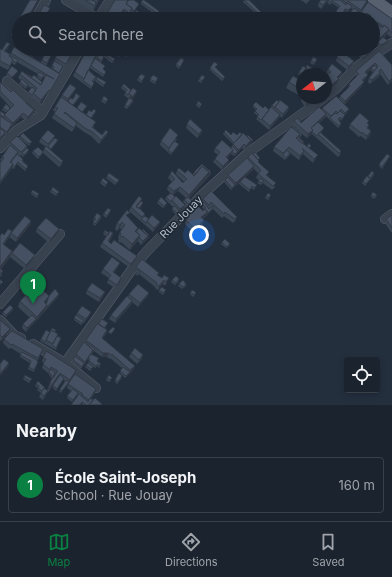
<!DOCTYPE html>
<meta charset="utf-8">
<style>
:root{--surface:#1b232e;--page:#242b36;--text:#f1f3f6;--muted:#a0a4aa;--line:#39404a;--accent:#0b8043}
body{margin:0;font-family:Inter,sans-serif;background:var(--page);color:var(--text)}
.controls{position:absolute;right:12px;bottom:12px;display:grid;overflow:hidden;border-radius:4px;box-shadow:0 2px 6px #0003}
.controls button{width:36px;height:36px;display:grid;place-items:center;padding:0;border:0;border-bottom:1px solid var(--line);background:var(--surface);color:var(--text);font:20px sans-serif}
.compass{position:absolute;left:296px;top:68px;width:36px;height:36px;border-radius:50%;background:var(--surface);box-shadow:0 2px 6px #0003;rotate:253deg}
.you{position:absolute;left:199px;top:235px;width:14px;height:14px;margin:-10px;border:3px solid #fff;border-radius:50%;background:#1a73e8;box-shadow:0 0 0 6px #1a73e833}
.badge{display:grid;place-items:center;width:26px;height:26px;border-radius:50%;background:var(--accent);color:#fff;font-size:13px;font-weight:700}
.pin{position:absolute;translate:-50% -33px;filter:drop-shadow(0 1px 2px #0008)}
.pin::after{content:'';position:absolute;top:21px;width:14px;height:12px;background:inherit;clip-path:polygon(0 0,100% 0,50% 100%)}
.list{margin:0;padding:0;list-style:none}
h2{display:flex;justify-content:space-between;align-items:center;height:52px;margin:0;padding:0 16px;font-size:17px}
h2 small{font-size:13px;font-weight:400;color:var(--muted)}
.list li{display:grid;grid-template-columns:26px 1fr auto;gap:12px;align-items:center;box-sizing:border-box;height:56px;margin:0 8px 8px;padding:0 8px;border:1px solid var(--line);border-radius:4px}
.list b{display:block;font-size:15px;white-space:nowrap}
.list p{margin:0;font-size:13px;white-space:nowrap;color:var(--muted)}
.list em{font-size:13px;font-style:normal;color:var(--muted)}
.icon{flex:none;width:22px;height:22px;fill:none;stroke:currentColor;stroke-width:2;stroke-linecap:round;stroke-linejoin:round}
.map{position:relative;flex:none;width:392px;height:405px;overflow:hidden}
.search{position:absolute;background:var(--surface);box-shadow:0 2px 6px #0003;left:12px;right:12px;top:12px;height:44px;display:flex;align-items:center;gap:10px;box-sizing:border-box;padding:0 14px;border-radius:22px;color:var(--muted);font-size:15px}
.sheet{height:116px;background:var(--surface)}
nav{display:flex;justify-content:space-around;align-items:center;box-sizing:border-box;height:56px;border-top:1px solid var(--line);background:var(--surface);font-size:11px;color:var(--muted)}
nav a{display:grid;justify-items:center;gap:2px}
nav .on{color:var(--accent)}
.map>svg:first-child{display:block}
.lines{fill:none;stroke-linecap:round;stroke-linejoin:round}
.minor-casing{stroke:#565f6c;stroke-width:10}
.major-casing{stroke:#414a57;stroke-width:13}
.minor{stroke:#38414e;stroke-width:9}
.major{stroke:#56606e;stroke-width:12}
.wall{fill:#3b4654;fill-rule:evenodd}
.shaded-wall{fill:#303945}
.building{fill:#455162;stroke:#303945}
.labels{text-anchor:middle;stroke-width:3;stroke-linejoin:round;paint-order:stroke}
.street-label{font-size:11px;fill:#b4bcc9;stroke:#1d2633}
</style>
<div class="map">
<svg width="392" height="405" viewBox="0 0 392 405">
<rect width="100%" height="100%" fill="#242f3e"/>
<g class="lines">
<g class="minor-casing">
<path id="minor" d="M66,0L98,19L110,0
M35,19L46,0
M7,81L43,112
M326,96L337,88L355,68L392,43
M0,148L17,130L41,115L80,49
M385,219L392,214
M0,304L60,234
M0,320L14,335L21,338
M33,344L65,363L96,388
M65,363L135,265L147,251L202,195L249,152L324,98"/>
</g>
<g class="major-casing">
<path id="major" d="M374,0L392,13"/>
</g>
<use href="#minor" class="minor"/>
<use href="#major" class="major"/>
</g>
<path class="wall" d="M73,0H99L93,11Z
M115,0L138,6L133,13L134,14L135,12L144,16V18L143,19H141L138,17V19H104Z
M244,0H249L262,13L260,17L243,2Z
M301,0H310L306,4L303,1V2Z
M321,0H365L367,1L365,5L360,13L368,2L392,19V38L387,34L384,38L388,41L387,43L380,47L377,44L370,53L365,49H373V19L355,14L352,19L348,16L352,9L351,8L348,12L345,11L341,18L335,13L339,8L332,3L330,5L327,2L321,9L318,6L319,2Z
M141,2L159,13L157,16L141,4Z
M13,31L19,34L17,37L11,35Z
M8,48L5,52L9,56L11,53L22,52L24,49L31,50L29,56L34,49L36,52L32,58L40,63L42,60L51,56L46,66L53,70V69L51,68L54,62L58,51H59L61,49H75L64,68L62,67L59,74H60L58,78L48,95L47,94L40,104L27,94L31,88L28,86L26,89L19,84L21,80L18,78L20,74L27,75L42,82L45,78L43,77L41,80L37,77L38,74L17,62L15,65L12,63L8,70L0,66V49L2,50Z
M87,49H128L130,51L129,54L126,57L121,53L119,57L113,53L112,56L108,53V54L114,61L112,63L104,57L101,63L104,68L103,70L105,74L103,77L90,68L89,70L96,79L93,82L94,83L91,89L73,76ZM100,50L104,53L103,56L98,53Z
M177,49L185,53L182,56L176,52Z
M290,49H296L294,52Z
M379,51L392,81L388,85L380,74L379,77L370,84L368,82L369,78L373,73L371,70L367,73L366,78L363,82L362,86L344,105L347,113L345,115L344,117L341,121L340,119L339,120L341,123V125L338,128L326,116L325,118L319,123L324,128L321,133L341,151L340,155L338,157L312,134L307,138L302,134L300,138L304,144L310,149L316,158L313,163L303,154L299,160L290,153V155L285,160L273,151L274,147L296,128L292,125L294,121L301,123L322,109V108L339,99L340,96L348,88L349,84L357,77L355,75L356,71Z
M360,54L368,55L362,60L359,56Z
M337,57L354,61L352,65L347,70L336,61Z
M184,60L179,69L176,66V64Z
M311,61H316L314,65L310,63Z
M217,66L215,68L224,79L222,81L210,70V68Z
M306,68L319,72L318,74H312L305,70L301,76L298,74L299,72Z
M328,69L342,72L341,76L338,79H339L337,83L326,92V74H319V73H326Z
M18,71L17,73L11,79L6,75L7,73Z
M205,77L201,83L198,81L199,79Z
M138,78H144L141,83L137,80Z
M96,79L106,82L103,87L95,81Z
M150,79L157,80L155,84L150,81Z
M302,81V97L286,88L289,82Z
M0,82L11,92L35,110L33,114L26,121L21,117L11,127L6,136L4,135L0,141V111L5,114L7,113L2,110L3,108H11L0,96Z
M122,86L135,95L132,99L133,100V102L127,109L124,107L129,99L124,95L126,92L121,88Z
M76,88L74,92L67,102H68L73,99L79,98L73,106L77,109L87,106L82,113L85,115L96,111L91,119L94,126L93,128L102,135L108,132L106,136L99,144L91,136L84,132L76,126L72,132L52,118L55,112L53,110L61,98L62,95Z
M302,97V98H319L305,107L301,101Z
M102,99L107,101L105,104L101,101Z
M197,103L201,106L199,108L196,105Z
M253,105L263,108L269,110L272,105L288,111L282,118L280,116L279,118L269,130L256,119L258,116L254,113L256,110L253,107Z
M369,121L367,124L369,125L368,128L371,131L370,135L366,140L361,136L359,137L349,128L350,124Z
M187,124L202,130L201,134L197,138L186,128Z
M224,132L231,135H237L252,142L244,150L242,148L235,156L231,154L227,158L229,160L228,164L222,170L213,162L215,159L218,155L214,152L215,148H231L233,144L223,134Z
M20,136L32,142L31,143L29,146L19,138Z
M41,138H55L57,142L50,150L63,161L61,165L59,167L43,153L38,159L32,153L33,151L43,152L44,149L46,147L39,142Z
M177,139L175,142L178,146L171,155L160,145L161,141Z
M10,142L27,146V148L29,150L28,152L23,157L21,155L20,156L23,161L28,166L25,171L17,164L14,169L12,168L0,184L1,161L0,160L2,157L9,146Z
M248,157L259,161V162L275,187L272,190L263,183L261,185L257,183L259,180L256,178L258,173L253,168V170L245,177L257,185L254,190L251,188L249,192L239,184V183L231,190L224,182L228,175L247,159Z
M389,158L382,169L379,166V164Z
M177,170L185,173L193,174L194,172L211,174L189,198L192,201L191,203L188,206L183,202L184,200L186,198L178,191L173,195L185,205L183,209L176,215L172,210L173,207L165,199L166,197L170,193L167,189L168,186L172,182L168,178L170,174L183,183L184,182L176,174Z
M374,173V175L365,186L362,183L363,181L368,176Z
M107,176L119,180L118,182L115,185L106,178Z
M101,181L108,182L105,187L100,183Z
M51,190L59,192L56,196L50,192Z
M211,191L237,217L235,221L233,223L224,216L222,218L213,209L203,219L204,220L203,224L199,228V233L197,236L185,224L186,221V220L187,216L203,211L204,209L201,206L202,204V203L203,199Z
M31,192L38,196L37,198L31,194Z
M371,195H377L376,197L374,199L371,197Z
M266,196L270,197L268,200L265,198Z
M142,199L141,201L142,205L140,208L145,216L149,219L160,222L158,226L153,232L129,211L131,207Z
M158,201L167,203L166,205L163,208L157,203Z
M110,212L106,218L103,215L104,213Z
M392,215V232H391L385,223L386,219Z
M101,216V218L95,226L93,224L94,221L93,220L94,218Z
M128,217L138,228L137,230L149,237L141,245L138,241L130,250L121,242L120,243L118,241L119,239L118,238L120,232L122,230L120,228L117,231L115,229L117,223Z
M31,221L30,225L16,242L9,237L4,245L12,251L33,259L25,269L10,257L1,269L2,275L0,277V236L12,231L11,233Z
M37,228L59,229L58,233L49,243L36,232Z
M104,232L113,233L112,237L109,242L135,260L130,268L100,247L102,243L107,237L103,234Z
M222,242L230,244L229,246L226,248L221,244Z
M118,267L114,273L121,278L120,282L115,288L107,283L109,278L101,273L103,269Z
M136,267L158,275L167,282L165,286L163,284L158,290L155,288V287L139,274L138,276L133,272Z
M33,277L38,280L25,296L21,292L22,290L17,286L19,282L31,278H33Z
M172,280L179,281L175,285L171,282Z
M179,284H186V286L182,289L178,286Z
M87,290L103,296L99,302L86,294Z
M159,290L165,292L163,295L159,292Z
M190,292L195,295L193,297L190,294Z
M149,293L147,297L138,307L132,302L131,305L115,323L109,319L111,315L128,297L129,294Z
M49,296L58,297L26,332L22,328L23,324L30,318L18,307L20,301Z
M13,308V310L6,317L2,314L3,312Z
M91,312L89,316L84,323H83L81,325L74,320L77,313Z
M0,320L10,329L8,333L1,341L0,340Z
M107,325L105,328L107,330L106,334L102,339L133,370L125,378L120,373L122,368L110,358V359L107,357H102L94,351L91,355L98,360L97,361L100,366L99,368L97,366L95,368L88,363L89,361L88,359L81,369L72,362L76,354L86,342V340Z
M50,332H55L60,340L56,350L40,341L41,339Z
M4,339L43,349L37,362H38L34,372L28,369L30,363L20,357L21,354L11,348L9,349L3,343Z
M131,353L142,359L137,364L129,357Z
M43,358L76,370L75,374L61,393L59,391L65,381L63,380L56,391L54,389L52,386L48,393L47,392L46,395L43,400L39,397L41,393L37,390L38,388L35,386L36,384L47,391L50,382L55,375V374L52,379L48,373L42,368L44,363L42,362Z
M86,365L92,369L90,371L85,367Z
M24,377L32,379L29,383L23,379Z
M107,378L111,380L109,382L106,380Z
M122,378L117,384L115,382V380Z
M68,384L95,393L91,399L93,400L102,404V405H83L82,404L77,395L72,402L67,398L71,391L67,388Z"/>
<path class="shaded-wall" d="M38,0H39L28,19H27Z
M98,0H99L93,11L95,6Z
M327,0H329L321,9L323,5Z
M389,29L387,35L370,53L371,49H373V45Z
M388,41L387,43L380,47L381,45Z
M10,44L8,48L2,55L4,51Z
M74,49H75L64,68L66,64Z
M369,53L368,55L362,60L363,58Z
M354,61L352,65L347,70L349,66Z
M375,63L374,67L371,68V70L364,76L365,72Z
M18,71L17,73L11,79L12,77Z
M342,72L341,76L336,81L337,77Z
M380,73L379,77L370,84L372,80Z
M368,75L366,78L360,84L362,80Z
M392,78V81L388,85L389,81Z
M339,79L337,83L326,92V89Z
M364,82L362,86L344,105L345,101Z
M76,88L74,92L66,103L68,99Z
M49,90L47,94L40,104L41,100Z
M137,91L135,95L132,100H129L130,96Z
M312,98H319L305,107L307,101Z
M289,107L288,111L282,118L283,114Z
M349,109L347,113L343,117L345,113Z
M35,110L33,114L26,121L28,117Z
M23,113L21,117L12,127L13,123Z
M326,114L325,118L311,130V128Z
M280,115L279,118L269,130L270,126Z
M77,123L76,127L72,132L74,128Z
M12,124L11,128L6,136L7,132Z
M202,130L201,134L197,138L199,134Z
M313,130L312,134L307,138L308,134Z
M371,131L370,135L366,140L367,136Z
M5,132L4,136L0,141V139Z
M108,132L106,136L99,144L101,140Z
M251,140H253L252,142L244,150L246,146Z
M179,144L178,146L171,155L172,153Z
M244,144L242,148L235,156V154Z
M233,150L231,154L225,161L226,157Z
M304,151L302,155L299,160L300,156Z
M318,155L316,158L313,163L314,159Z
M229,160L228,164L222,170L223,166Z
M13,164L12,168L0,184V182Z
M254,166L253,170L240,182L239,183L231,190L236,183Z
M209,172H211V174L208,176L188,199L189,195Z
M180,187L178,191L173,195L174,191Z
M185,205L183,209L176,215L180,209Z
M208,212L207,216L200,221L201,217Z
M204,220L203,224L196,231L198,227Z
M31,221L30,225L16,242L17,238Z
M122,222L120,228L117,231L120,225Z
M160,222L158,226L153,232L154,228Z
M59,229L58,233L49,243L51,239Z
M201,229L199,233L197,236L198,232Z
M12,231L10,237L0,249L3,244Z
M113,233L112,237L106,245L108,241Z
M140,235L138,241L130,250L132,244Z
M149,235V237L141,245L143,241Z
M12,251L10,257L0,270V267Z
M35,255L33,259L25,269L26,265Z
M137,256L135,260L130,268L131,264Z
M120,263L118,267L112,276L113,272Z
M121,278L120,282L115,288L117,285Z
M164,280L163,284L158,290L159,286Z
M36,281V283L25,296L26,292L35,282Z
M105,292L103,296L99,302L100,298Z
M149,293L147,297L138,307L140,303Z
M59,294L58,297L45,311L47,307Z
M49,296L47,302L44,305V302Z
M132,301L131,305L115,323L116,319Z
M47,305L45,311L34,323L37,317Z
M13,308V310L6,317V315Z
M91,312L89,316L84,323L86,319Z
M36,319L34,323L26,332L27,328Z
M10,329L8,333L1,341L2,337Z
M107,330L106,334L100,342L102,338Z
M93,350L92,354L89,358H88L84,365L85,362Z
M103,353H108L107,357H102Z
M143,355L142,359L137,364L139,360Z
M9,363L8,367L0,376V374Z
M135,366L133,370L129,374L130,370Z
M76,370L75,374L61,393L62,391Z
M60,373L59,377L48,393L49,389Z
M96,389L95,393L87,404L89,400Z
M48,391L46,395L43,400L44,396Z"/>
<path class="building" d="M30,0H38L27,19H19Z
M85,0H92L96,2L95,6Z
M92,0H98L96,4V2Z
M115,0H128L126,4L132,8L130,11L138,17L137,19L124,9L121,13L124,15L122,19H104Z
M129,0H134L139,4L134,11L132,10V8L126,4Z
M143,0H144L159,11L158,14L141,2Z
M244,0H249L262,13L260,15Z
M321,0H327L323,5L319,2Z
M328,0H340L346,5L347,3L352,6L349,10L345,9L342,16L336,11L340,6L332,1L331,3Z
M343,0H365L367,1L361,10L348,1L346,3Z
M368,2L392,19V33L389,30V29L384,25L383,26L377,22L376,23L375,22L373,25V19H368L371,16L367,13L363,19H353L358,12L360,14Z
M44,5L50,8L44,19H36Z
M354,8L360,12L359,13L358,12H356L352,17L349,14Z
M136,10L144,16L143,18L135,12Z
M123,11L131,18L129,19H126L124,17V15L121,13Z
M75,12L79,15L77,19H71Z
M81,13L90,19H77Z
M366,15L370,17L368,19H363Z
M19,20V32L18,34L13,31Z
M375,22L382,28L384,25L389,29L373,45V25Z
M383,37L388,41L381,45L378,42Z
M7,42L10,44L4,51L10,54L9,56L13,59L10,66L0,61V49L2,50Z
M14,47L60,74L50,91L49,90L41,100L33,93L37,88L20,74L22,71L23,72L41,85L46,75L54,79L11,53Z
M24,49H29L31,50L29,55L23,51Z
M34,49L36,50L32,57L30,55Z
M47,49L53,52L47,63L42,60Z
M61,49H74L66,64L55,58L58,54H57L58,51H59Z
M87,49H99L84,79L75,72Z
M102,49H109L114,52L112,54L109,51L108,53Z
M114,49H128L130,51L128,53L123,49L120,53Z
M177,49H183L185,51L183,54L177,50Z
M366,49L369,53L363,58L360,54Z
M341,51L354,61L349,66L337,57Z
M379,51L392,65V78L389,81L381,69L379,71L380,73L372,80L369,78L378,66L375,63L365,72L368,75L362,80L364,82L345,101L340,96L350,86L349,84L359,74L356,71Z
M97,53L104,56L102,61L97,58L98,56L96,55Z
M105,53L115,59L113,61L104,54Z
M10,55L18,60L16,63L12,60L13,59L9,56Z
M313,57L317,59L315,63L311,61Z
M95,58L105,66L103,69L106,72L104,75L91,66Z
M181,58L184,60L180,67L176,64Z
M54,61L63,66L59,73L53,69L54,67L52,66Z
M214,62L218,64L215,67L225,77L223,79L210,68Z
M332,64L342,72L337,77L339,79L326,89V82L327,80L326,79V74H320L319,73L322,69L328,74L331,72L328,69Z
M307,65L319,72L317,74H313L314,73L306,68L302,74L299,72L303,66L306,68Z
M375,65L377,68L374,71L371,68Z
M12,66L18,71L12,77L7,73Z
M88,70L96,77L92,81L94,83L92,87L83,81Z
M39,72L44,75L42,78L37,75Z
M27,74L32,77L34,75L42,82L41,85L27,75Z
M141,74L145,76L142,81L138,78Z
M153,75L158,78L155,82L150,79Z
M202,75L205,77L202,81L199,79Z
M293,76L302,81V90L289,82Z
M97,77L106,82L104,85L96,79Z
M22,79L28,85L26,87L20,82Z
M0,82L11,92L13,90L34,110L28,117L23,113L13,123L4,115L14,105L0,91Z
M70,84L76,88L68,99L62,95Z
M124,84L131,90L128,95L125,93L127,90L122,86Z
M32,87L36,90L32,95L28,92Z
M133,88L137,91L133,96H130L131,95L129,93Z
M76,93L80,96L73,105L68,102L70,98L73,99Z
M104,96L108,99L106,102L102,99Z
M336,96L349,109L345,113L341,109L338,113L336,111L331,116L322,108Z
M61,97L96,122L92,127L102,135L106,130L108,132L101,140L93,132L85,128L65,112L64,114L65,113L77,123L74,128L54,114L58,108L55,107Z
M129,98L133,100L128,107L125,105Z
M305,98H312L307,101Z
M277,100L279,102L275,107V108L272,105Z
M280,100L289,107L283,114L275,107Z
M198,101L202,104L200,106L197,103Z
M26,102L35,110L34,111V110L26,103Z
M81,102L87,106L82,112L77,108Z
M256,102L263,108L265,106L269,110L262,119L261,120L257,117L259,115L255,111L257,109L253,105Z
M6,104L10,108L8,111L3,108Z
M271,107L280,115L270,126L262,119Z
M319,107L326,114L311,128L313,130L308,134L294,121L298,118L301,123Z
M94,109L96,111L91,118L86,115L89,110L91,112Z
M0,111L5,114L4,117L0,115Z
M340,111L345,115L342,119L340,117L338,119L341,123L339,126L330,118L335,113L337,114Z
M360,113L369,121L367,123L369,125L367,128L371,131L367,136L362,132L361,133L350,124Z
M0,116L12,124L7,132L0,127Z
M190,119L202,130L199,134L187,124Z
M318,122L324,128L320,132L317,136L312,132L313,130L311,128Z
M293,126L302,134L300,137L299,136L300,134L292,127Z
M291,127L300,134L296,138L318,155L314,159L302,148L304,151L300,156L289,147L283,153L274,147Z
M0,128L5,132L0,139Z
M170,128L178,135L169,148L161,141Z
M48,130L55,136L48,144L41,138Z
M226,130L231,135L233,132L237,135L240,132L242,135L234,143L224,132Z
M320,132L341,151L339,153L318,134Z
M23,133L32,142L29,144L20,136Z
M243,133L251,140L246,146L244,144L239,150L233,144Z
M248,135L253,140L250,142L251,140L247,137Z
M17,136L27,146L21,152L10,142Z
M298,137L304,142L303,144L296,138Z
M55,138L58,140L51,149L48,146Z
M222,140L233,150L226,157L229,160L223,166L215,159L220,152L215,148Z
M174,141L179,144L172,153L168,150Z
M309,143L311,146L309,148L307,146Z
M10,145L18,152L10,162L13,164L0,182V163L4,158L2,157Z
M46,146L63,161L61,163L44,149Z
M232,146L238,152L235,154L232,152L233,150L231,148Z
M38,147L43,152L39,157L33,151Z
M27,148L29,150L24,155L22,153Z
M286,150L290,153L286,158L283,155Z
M255,152L260,158L258,160L253,154Z
M252,153L259,161L258,162L269,172L266,175L276,183L273,186L258,174L261,170L248,157Z
M17,154L23,159L22,161L28,166L26,169L18,162L14,167L12,166L13,164L11,162Z
M387,154L390,156L382,167L379,164Z
M247,158L254,166L236,183L228,175Z
M202,164L211,172L209,174V172L202,166L196,174L194,172Z
M202,166L209,172L189,195L180,187L174,191L168,186L175,179L170,174L172,171L183,183L187,179L177,170L179,168L185,173L188,170L194,176Z
M372,171L374,173L370,178L368,176Z
M109,173L119,180L116,183L107,176Z
M367,176L370,179L366,184L363,181Z
M228,177L235,185L232,188L225,180Z
M245,177L257,185L254,188L252,186L250,190L240,182Z
M103,178L108,182L106,185L101,181Z
M260,178L264,181L262,183L258,181Z
M53,187L59,192L57,194L51,190Z
M33,190L39,194L37,196L31,192Z
M211,191L237,217L235,219L225,212L224,214L211,202L209,205L203,199Z
M373,192L377,195L374,197L371,195Z
M171,193L175,197L172,200L171,202L166,197Z
M268,193L271,195L268,198L266,196Z
M139,196L142,199L136,206L138,208H139L145,214L142,217L131,207Z
M176,196L185,205L180,209L172,200Z
M161,197L167,203L164,206L158,201Z
M188,197L192,201L189,204L184,200Z
M141,201L143,203L139,208H138L136,207Z
M204,202L209,209L213,206L214,207L208,213L205,209L206,208L202,204Z
M197,205L203,211L205,209L208,212L201,217L204,220L198,227L201,229L198,232L186,220L188,218L187,216Z
M175,206L179,211L177,213L172,208Z
M108,208L111,210L107,216L104,213Z
M127,210L130,213L126,215L138,228L135,231L140,235L132,244L123,236L122,237L120,236L121,234L120,232L125,225L122,222L120,225L117,223Z
M97,213L101,216L95,224L93,222L96,219L94,218Z
M152,215L160,222L154,228L147,221Z
M392,215V228L386,219Z
M25,216L31,221L17,238L11,233Z
M145,216L149,219L146,223L141,219Z
M46,218L59,229L51,239L37,228Z
M139,228L148,236L143,241L139,237L140,235L136,232Z
M8,229L12,231L3,244L12,251L0,267V236L2,233L4,235Z
M143,229L149,235L147,237L148,236L142,230Z
M105,230L109,233L108,235L104,232Z
M110,231L113,233L108,241L111,244L114,240L137,256L131,264L102,243Z
M225,239L230,244L226,247L222,242Z
M20,243L35,255L26,265L12,253Z
M112,257L120,263L113,272L121,278L117,285L108,279L111,275L103,269Z
M142,259L159,273L157,275L162,278L164,275L169,278L166,282L164,280L159,286L156,284L157,283L136,267Z
M0,268L3,271L0,275Z
M135,269L140,272L139,274L134,270Z
M26,274L35,282L26,292L22,288L24,286L19,282Z
M35,275L39,278L37,280L33,277Z
M176,276L179,279L176,283L172,280Z
M31,277L36,281L34,284L35,282L31,278Z
M0,279L3,282L0,285Z
M183,280L186,284L183,287L179,284Z
M92,283L105,292L100,298L87,290Z
M36,284L49,296L44,302L47,305L37,317L20,301Z
M138,284L149,293L140,303L129,294Z
M162,287L166,290L163,293L159,290Z
M55,289L59,294L47,307V305L46,304L47,302L49,296Z
M193,290L196,293L194,295L190,292Z
M127,296L132,301L116,319L111,315Z
M10,305L13,308L6,315L3,312Z
M82,306L91,312L86,319L77,313Z
M32,315L36,319L27,328L23,324Z
M76,315L84,321L82,323L74,318Z
M102,319L108,323L104,328L98,324Z
M0,320L10,329L2,337L0,335Z
M98,323L107,330L102,338L135,366L130,370L112,354L111,355L108,353H103L86,340Z
M113,327L115,329L111,334L108,332Z
M52,328L56,330L55,332L51,330Z
M46,330L50,332L45,342L41,339Z
M51,330L58,334L53,344L46,340Z
M12,331L43,349L38,358L12,344L11,345L4,339Z
M57,336L61,338L56,348L52,345Z
M84,342L93,350L85,362L76,354Z
M86,342L95,349L93,352V350L85,343Z
M135,348L143,355L139,360L131,353Z
M46,351L76,370L70,380L60,373L49,389L48,388L51,383L50,382L58,371L51,367L50,370L43,364L46,359L43,358Z
M22,352L37,360V361L38,362L34,370L29,367L31,361L20,355Z
M91,354L99,358L97,361L101,364L99,366L98,364L96,366L89,361L90,359L88,358Z
M75,356L84,363L82,367L73,360Z
M4,359L9,363L0,374V364Z
M88,363L93,367L91,369L86,365Z
M123,367L130,372L126,376L120,371Z
M51,369L55,373L53,377L49,372Z
M119,373L122,376L118,382L115,380Z
M75,374L96,389L89,400L82,395L83,394L68,384Z
M25,375L32,379L30,381L24,377Z
M60,375L64,378L57,389L53,385Z
M109,375L112,378L110,380L107,378Z
M66,380L69,382L62,391L60,389Z
M38,381L45,388L42,391L38,388L39,386L36,384Z
M44,388L48,391L44,396L41,393Z
M73,389L78,393L73,400L67,396Z
M79,394L88,402L90,398L93,400L89,405H86L82,402L80,405H71Z
M95,398L102,404L101,405H89Z"/>
<g class="labels">
<g class="street-label">
<text transform="translate(181 217) rotate(-45)" y="4">Rue Jouay</text>
</g>
</g>
</svg>
<div class="controls">
<button><svg class="icon" aria-label="locate" viewBox="0 0 24 24"><circle cx="12" cy="12" r="6"/><path d="M12 2v4M12 18v4M2 12h4M18 12h4"/></svg></button>
</div>
<svg class="compass" viewBox="-18 -18 36 36"><path d="M0-13l5 13h-10z" fill="#e53935"/><path d="M0 13l5-13h-10z" fill="#a0a4aa"/></svg>
<div class="you"></div>
<div class="pin badge" style="left:33px;top:304px">1</div>
<div class="search"><svg class="icon" aria-label="search" viewBox="0 0 24 24"><circle cx="10" cy="10" r="6"/><path d="M15 15l6 6"/></svg>Search here</div>
</div>
<section class="sheet">
<h2>Nearby<small></small></h2>
<ul class="list">
<li><span class="badge">1</span><div><b>École Saint-Joseph</b><p>School · Rue Jouay</p></div><em>160 m</em></li>
</ul>
</section>
<nav>
<a class="on"><svg class="icon" aria-label="map" viewBox="0 0 24 24"><path d="M3 6l6-2 6 2 6-2v14l-6 2-6-2-6 2zM9 4v14M15 6v14"/></svg>Map</a>
<a><svg class="icon" aria-label="directions" viewBox="0 0 24 24"><path d="M12 3l9 9-9 9-9-9zM9 14v-3h6M13 9l2 2-2 2"/></svg>Directions</a>
<a><svg class="icon" aria-label="saved" viewBox="0 0 24 24"><path d="M7 4h10v16l-5-4-5 4z"/></svg>Saved</a>
</nav>
